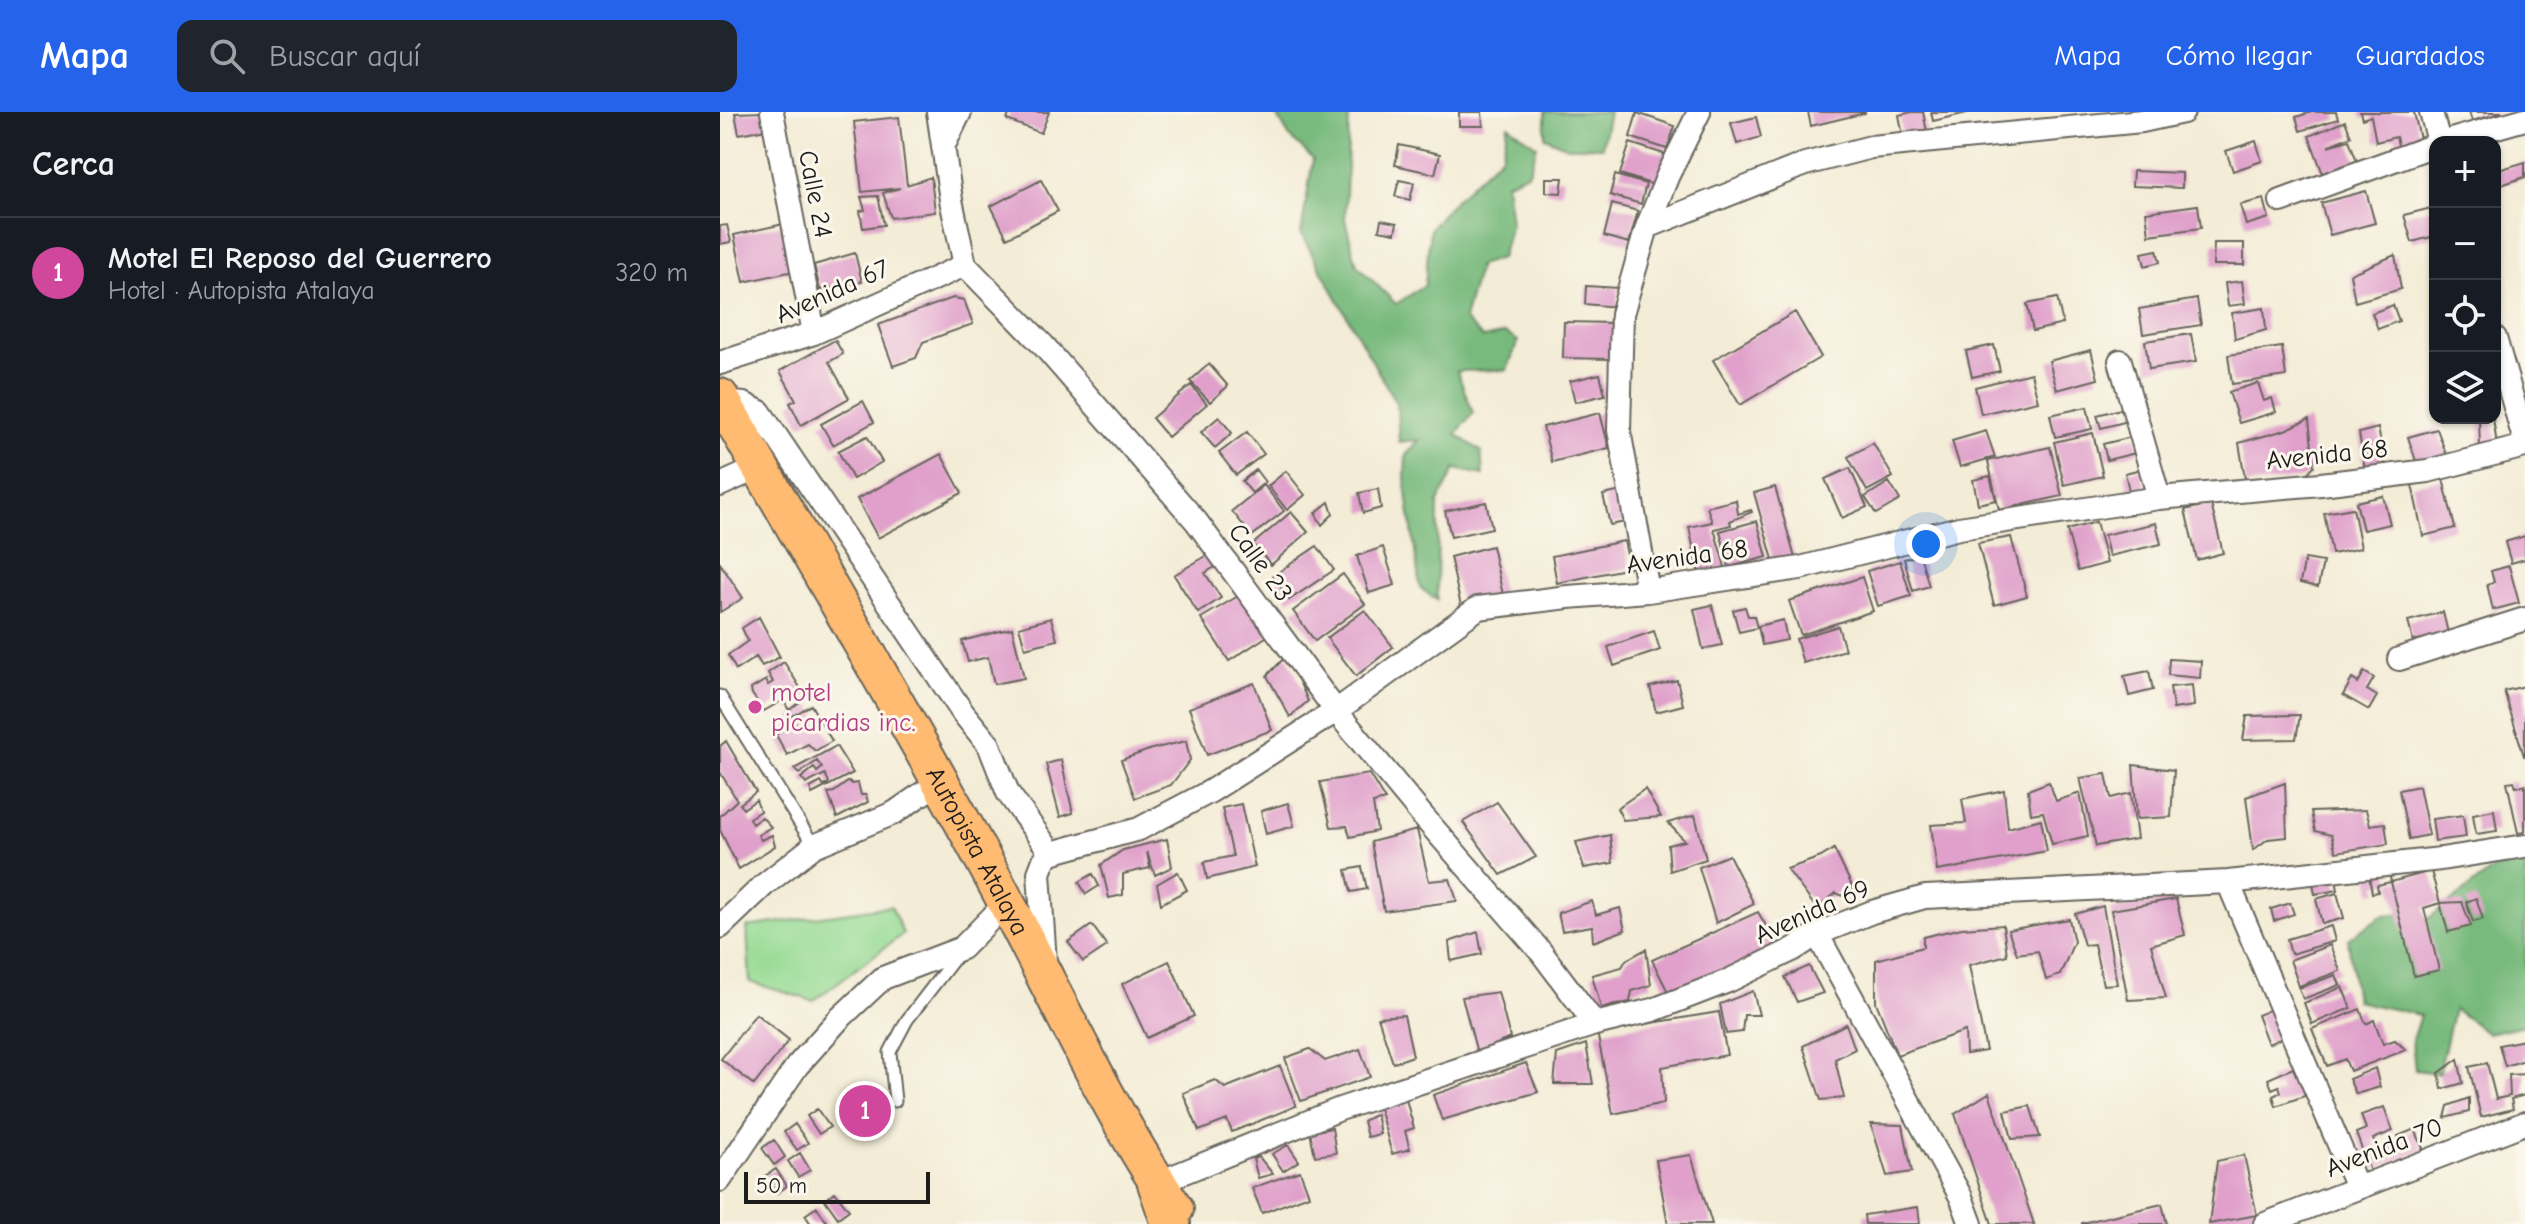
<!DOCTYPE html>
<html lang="es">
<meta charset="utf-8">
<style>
:root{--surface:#171b24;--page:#20242c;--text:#f1f3f6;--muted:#9ea1a6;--line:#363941;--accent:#2563eb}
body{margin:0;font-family:"Comic Neue",sans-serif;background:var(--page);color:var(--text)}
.controls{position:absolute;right:24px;top:24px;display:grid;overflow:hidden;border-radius:16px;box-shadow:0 2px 6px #0004}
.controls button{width:72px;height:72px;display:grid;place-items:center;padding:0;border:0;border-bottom:2px solid var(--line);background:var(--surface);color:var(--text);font:40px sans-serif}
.scale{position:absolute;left:24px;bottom:20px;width:186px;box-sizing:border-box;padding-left:8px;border:4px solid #1c1c1c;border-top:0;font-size:22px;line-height:28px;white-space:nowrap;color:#1c1c1c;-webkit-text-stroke:6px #fbf7ec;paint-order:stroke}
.you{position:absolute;left:1206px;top:432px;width:28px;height:28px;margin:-20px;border:6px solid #fff;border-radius:50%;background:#1a73e8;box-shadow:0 0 0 12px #1a73e833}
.badge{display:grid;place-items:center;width:52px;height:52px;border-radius:50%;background:var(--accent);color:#fff;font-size:26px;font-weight:700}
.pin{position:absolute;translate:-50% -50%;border:4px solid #fff;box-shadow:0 2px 8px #0006}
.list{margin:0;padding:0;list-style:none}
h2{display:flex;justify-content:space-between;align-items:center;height:104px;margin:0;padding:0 32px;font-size:34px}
h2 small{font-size:26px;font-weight:400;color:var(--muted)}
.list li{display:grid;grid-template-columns:52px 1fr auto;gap:24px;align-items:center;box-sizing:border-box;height:112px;padding:0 32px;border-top:2px solid var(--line)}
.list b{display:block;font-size:30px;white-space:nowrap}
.list p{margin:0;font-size:26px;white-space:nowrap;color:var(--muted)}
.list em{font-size:26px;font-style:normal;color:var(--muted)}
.icon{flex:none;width:44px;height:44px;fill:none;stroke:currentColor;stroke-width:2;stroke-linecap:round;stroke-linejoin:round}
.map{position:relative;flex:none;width:1805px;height:1112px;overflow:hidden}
header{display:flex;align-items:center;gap:48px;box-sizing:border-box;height:112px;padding:0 40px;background:var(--accent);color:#fff}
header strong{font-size:38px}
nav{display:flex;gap:44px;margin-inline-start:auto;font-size:28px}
.search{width:560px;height:72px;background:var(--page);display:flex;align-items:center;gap:20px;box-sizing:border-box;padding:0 28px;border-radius:16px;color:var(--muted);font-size:30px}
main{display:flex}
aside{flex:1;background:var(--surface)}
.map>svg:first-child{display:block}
.green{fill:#95da93;stroke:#587b58;stroke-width:2}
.forest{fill:#78ba7d;stroke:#4a6b4c;stroke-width:2}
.building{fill:#e0a0cb}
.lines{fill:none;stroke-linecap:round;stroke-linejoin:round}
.service-casing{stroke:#67655d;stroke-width:15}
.minor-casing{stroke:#67655d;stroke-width:26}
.primary-casing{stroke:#67655d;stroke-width:40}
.trunk-casing{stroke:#67655d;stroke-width:42}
.service{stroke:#fff;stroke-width:11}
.minor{stroke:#fff;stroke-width:22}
.primary{stroke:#ffbb71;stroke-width:36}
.trunk{stroke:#ffbb71;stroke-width:38}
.hotel-dot{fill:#d1479c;stroke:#fbf7ec;stroke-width:3}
.labels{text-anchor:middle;stroke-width:6;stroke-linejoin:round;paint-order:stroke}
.street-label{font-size:26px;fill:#1c1c1c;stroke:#fbf7ec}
.hotel-label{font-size:26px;fill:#b23c85;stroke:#fbf7ec;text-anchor:start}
</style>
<header>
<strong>Mapa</strong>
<div class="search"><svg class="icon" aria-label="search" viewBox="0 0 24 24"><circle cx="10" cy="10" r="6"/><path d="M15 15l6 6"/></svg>Buscar aquí</div>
<nav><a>Mapa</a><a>Cómo llegar</a><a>Guardados</a></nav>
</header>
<main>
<aside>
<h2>Cerca<small></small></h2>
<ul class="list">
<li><span class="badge" style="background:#d1479c">1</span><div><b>Motel El Reposo del Guerrero</b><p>Hotel · Autopista Atalaya</p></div><em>320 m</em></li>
</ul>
</aside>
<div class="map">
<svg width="1805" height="1112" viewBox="0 0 1805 1112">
<rect width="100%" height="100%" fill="#fbf7ec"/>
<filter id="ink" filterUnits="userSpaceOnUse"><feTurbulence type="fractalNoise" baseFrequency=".0125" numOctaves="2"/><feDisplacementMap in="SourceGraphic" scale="16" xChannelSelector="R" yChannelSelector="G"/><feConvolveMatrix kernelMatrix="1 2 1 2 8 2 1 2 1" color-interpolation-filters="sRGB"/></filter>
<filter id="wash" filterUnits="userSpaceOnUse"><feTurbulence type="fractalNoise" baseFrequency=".006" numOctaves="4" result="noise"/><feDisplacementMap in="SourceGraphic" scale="32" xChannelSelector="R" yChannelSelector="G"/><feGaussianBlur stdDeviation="1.8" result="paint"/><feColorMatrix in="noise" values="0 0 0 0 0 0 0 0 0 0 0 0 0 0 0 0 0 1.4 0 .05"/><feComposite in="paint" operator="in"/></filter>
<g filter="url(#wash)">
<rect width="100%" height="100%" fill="#f3ecd6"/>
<path class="green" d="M171,794L183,822L93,889L30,870L27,815Z"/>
<path class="forest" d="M555,0H612L629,5L625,108L637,153L676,192L705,173L710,117L726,97L782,43L788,13L817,34L809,60L786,71L791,111L781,146L759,153L744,207L763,226L785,221L798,229L787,258L737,259L753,301L736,322L761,339L763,363L735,357L718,391L717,488L700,476L685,367L686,343L699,328L679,330L677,293L581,122L593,47L569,24Z
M825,0H889L882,35H847L825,25Z
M1805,744V913L1768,921L1734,897L1719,961L1695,958L1692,928L1700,903L1636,889L1628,827L1663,803L1693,801L1700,813L1787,747Z"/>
<g id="blocks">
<path class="building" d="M43,0L46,17L19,22L15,1Z
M290,0H329L321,21L287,8Z
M739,0H762L763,14H739Z
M1088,0H1145V1L1091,14Z
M1192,0H1203L1207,20L1183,24L1179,3Z
M1211,0H1247V1L1213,9Z
M1592,0H1616L1618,7L1580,19L1576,5Z
M1640,0H1694L1701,32L1679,37L1676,25L1656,30L1651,4L1642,7Z
M1749,0H1781V1L1752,9Z
M917,1L955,14L947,37L910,25Z
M179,5L187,73L211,65L215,100L171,106L163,81L180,76L142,80L134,10Z
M1036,5L1041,25L1017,32L1011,11Z
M1625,9L1631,24L1608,34L1629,28L1637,49L1603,62L1589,24Z
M1536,29L1542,49L1513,59L1506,39Z
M910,31L947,43L937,74L900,62Z
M679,33L720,42L715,62L675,53Z
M1805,50V65L1775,75V59Z
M1413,59L1462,61V76L1412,74Z
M895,63L926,72L921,92L890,83Z
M826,66H843L841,81L826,80Z
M321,68L338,99L287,126L271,94Z
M679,68L694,71L690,88L675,84Z
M1646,79L1655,111L1610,123L1601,91Z
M158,84L164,113L143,116L140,99L145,98L141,85Z
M1544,87L1549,106L1526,113L1520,93Z
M892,92L918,99L909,131L884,124Z
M1478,93L1481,116L1429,123L1426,100Z
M1715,95V124L1692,130L1684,103Z
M661,108L677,111L675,121L659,118Z
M68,111L78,158L24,170L14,123Z
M7,113L11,130L0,132V114Z
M1494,131H1524V153H1493Z
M1437,138L1440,150L1425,154L1422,141Z
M135,141L142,170L100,178L94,153Z
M1675,143L1681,177L1635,190L1630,162Z
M1522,169L1525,192L1508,194L1505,171Z
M866,174L898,176L897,195L865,192Z
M233,186L244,188L253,212L203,230L196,246L173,254L158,213Z
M1337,186L1343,212L1313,219L1307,192Z
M1477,187L1481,213L1423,222L1419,197Z
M1673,193L1679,209L1658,217L1652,201Z
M1544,196L1546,218L1515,227L1512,201Z
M1075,200L1101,245L1020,293L993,248Z
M844,210L895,211L894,247L843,246Z
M1471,222L1476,250L1429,257L1425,229Z
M115,228L123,242L109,250L129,286L81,313L70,291L76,288L60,259Z
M1274,233L1280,259L1252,265L1246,239Z
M1562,235L1566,264L1512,272L1508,243Z
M1371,238L1378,267L1337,278L1329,249Z
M489,252L508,274L490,290L470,269Z
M1311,261L1318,289L1261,302L1255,275Z
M880,262L885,283L855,290L850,269Z
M1538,271L1544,289L1552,286L1556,300L1519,311L1509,280Z
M471,273L487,292L448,325L432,306Z
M143,289L154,310L113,333L101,312Z
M1367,295L1372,317L1335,325L1330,303Z
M1405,296L1408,309L1381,316L1377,303Z
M880,301L889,336L832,350L823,315Z
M499,305L512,321L495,336L481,320Z
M1759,306H1773L1777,333L1760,336Z
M1589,307L1594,354L1583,366L1526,373L1519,331L1565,318Z
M1658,316L1665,352L1645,359L1639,321Z
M1717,317L1728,347L1698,355L1688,325Z
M1266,319L1275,345L1240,355L1232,329Z
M527,320L544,342L516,363L499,341Z
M1373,321L1383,364L1344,373L1334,330Z
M147,324L162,350L133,367L118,339Z
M1416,324L1420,340L1387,348L1383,332Z
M1153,331L1173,365L1147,379L1128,345Z
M1330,335L1342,384L1279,398L1268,349Z
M221,342L242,381L158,426L137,387Z
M1130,356L1147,395L1122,406L1105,367Z
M1421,357L1426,378L1410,383L1405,361Z
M536,358L545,370L532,381L522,369Z
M566,359L585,383L567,398L548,374Z
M1270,364L1276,388L1258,392L1253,368Z
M1723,367L1735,416L1703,424L1692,373Z
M1169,370L1180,388L1156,402L1145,385Z
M544,373L564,399L532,424L512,399Z
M1055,375L1075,446L1054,451L1034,381Z
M658,377L661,396L643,401L639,381Z
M902,379L910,409L890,413L883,383Z
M1663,384L1670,412L1643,418L1636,390Z
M1016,388L1018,402L1031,398L1032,400L1010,409L1011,413L994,417L1005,455L979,462L969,415L992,410L987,395Z
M609,390L613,402L602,413L595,401Z
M766,390L772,416L731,425L725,399Z
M1491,392L1503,441L1477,448L1465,398Z
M1633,396L1641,436L1612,442L1604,401Z
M571,400L588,420L551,453L533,432Z
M1037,409L1047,445L1009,455L1000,419Z
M1376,410L1387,451L1358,459L1347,418Z
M1436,411L1441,432L1389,444L1384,423Z
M1805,424V447L1791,451L1785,430Z
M1291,425L1307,484L1274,493L1258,431Z
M904,429L910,456L837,471L832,444Z
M597,434L614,458L569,488L553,464Z
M772,434L783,483L741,494L730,445Z
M663,435L675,473L649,481L637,444Z
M488,443L495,455L485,461L501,486L478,501L454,463Z
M1200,443L1209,474L1193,479L1184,447Z
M1585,447L1603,450L1598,475L1580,471Z
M1180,449L1191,484L1158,494L1147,459Z
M0,451L23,486L0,500Z
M1789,454L1799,491L1773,498L1767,472L1774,470L1771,459Z
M623,462L645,492L595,529L573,499Z
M1142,465L1153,499L1081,523L1069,489Z
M525,480L552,521L509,549L481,506Z
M992,493L1002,533L983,537L974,497Z
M1025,495L1028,504H1034L1037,516L1019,520L1013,498Z
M645,498L673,535L636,564L607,526Z
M1723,500L1728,521L1693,530L1688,509Z
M39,505L60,545L42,554L36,545L16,558L8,543L28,529L22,516Z
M331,506L337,528L305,536L299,515Z
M1063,508L1067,528L1042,533L1038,514Z
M1118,514L1125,538L1083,551L1076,527Z
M292,516L304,566L274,572L268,545L248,550L242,529Z
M934,519L940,538L894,554L888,535Z
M567,543L588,589L570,605L547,564Z
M1449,547L1481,549L1480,566L1448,563Z
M64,550L86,585L69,598L63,588L44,599L32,582L31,577L46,568L48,573L53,570L48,561Z
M1429,559L1433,578L1409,584L1404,564Z
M1644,560L1654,566L1647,578L1657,584L1649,598L1623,583L1632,567L1638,571Z
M957,568L963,593L936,600L930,575Z
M534,571L552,618L487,643L469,596Z
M1472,573L1474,594L1453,597L1450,575Z
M1805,574V644H1804L1784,579Z
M91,593L112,629L95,639L88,632L67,643L56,623L68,613L72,616L76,613L71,605Z
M1580,603L1576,627L1523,628L1527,604Z
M6,629L36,680L20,692L23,697L36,688L40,699L29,706L32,712L42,705L51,715L38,723L41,728L52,723L55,734L19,757L0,718V704L17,688L0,660V634Z
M466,629L470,648L451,673L415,686L401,648L432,637Z
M116,634L133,661L92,682L90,676L101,670L104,675L109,670L105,662L86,672L81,666L94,656L97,660L102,656L97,649L79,662L74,657Z
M341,648L353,701L340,705L326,652Z
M1413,653L1454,658L1451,705L1417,707Z
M649,662L665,688L653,691L657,719L630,725L627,714L611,715L600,670Z
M1386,662L1391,686L1411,681L1417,727L1376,734L1360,666Z
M129,669L132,672L138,671L141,683H146L148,690L117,706L108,681L114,680Z
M1794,669L1796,675L1805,673V720L1798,721L1787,670Z
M1329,670L1336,689L1360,681L1368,724L1332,732L1323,700L1311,702L1308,678Z
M1565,671L1567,725L1548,727L1533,738L1526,685Z
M1699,674L1709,723L1689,727L1679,678Z
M925,677L941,705L903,708L897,696Z
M1284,678L1288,716L1321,707L1327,739L1217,759L1211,713L1246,711L1242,687Z
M777,690L816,745L781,763L743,710Z
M568,691L574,714L546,722L541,699Z
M521,692L535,755L487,767L484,750L513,744L502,696Z
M1646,698L1650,713L1665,711L1668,732L1616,740L1611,723L1595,719L1591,700Z
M1774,698L1777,719L1756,722L1753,702Z
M975,703L986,747L950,759L948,733L965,729L948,711Z
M1743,703L1746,725L1715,729L1712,707Z
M697,718L709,769L730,767L737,789L664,799L651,730Z
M890,723L893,751L864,756L856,730Z
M447,727L452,755L435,763L427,740L430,756L403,762V783L389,786L381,753L403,738Z
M1114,737L1135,780L1123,784L1116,781L1097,797L1067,757L1101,745Z
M1009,743L1034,792L996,811L979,755Z
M642,755L647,777L631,780L626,758Z
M1668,755L1671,770L1657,773L1658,780L1652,781L1648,758Z
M1711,759L1720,791L1704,796L1719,858L1694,864L1671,770Z
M458,760L467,778L441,792L437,772Z
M373,762L379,774L366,782L359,770Z
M1616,768L1618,778L1595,782L1593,772Z
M1617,781L1624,806L1602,812L1596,787Z
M1756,786L1763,807L1753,810L1746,790Z
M1456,787L1465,823L1431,833L1446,886L1408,888L1391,798Z
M872,789L876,803L900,796L905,818L873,830L872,814L842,819L838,801Z
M1742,790L1751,814L1728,820L1720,791Z
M1570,791L1574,802L1554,809L1551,797Z
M1383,794L1397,872L1383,873L1374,832L1364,833L1355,802Z
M1038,800L1059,837L949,882L932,848Z
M1349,807L1354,830L1340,863L1326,868L1318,839L1297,842L1288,818Z
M372,813L387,834L363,850L348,830Z
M1283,813L1287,843L1249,853L1266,939L1246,942L1245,919L1177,943L1156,890V848L1203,835V825L1242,816Z
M1611,814L1615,829L1571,842L1567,827Z
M758,820L762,842L731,849L729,830Z
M1610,833L1620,859L1579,874L1570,848Z
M926,837L931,873L912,879L910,890L881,896L872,863L902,855L906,848Z
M449,849L474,904L427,926L402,872Z
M1089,854L1103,881L1077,890L1065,865Z
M1616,863L1620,873L1583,887L1579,876Z
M1622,875L1631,896L1592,912L1584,891Z
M1033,879L1039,903H1024L1022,920L1006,922L1000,892Z
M778,880L790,926L757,941L742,885Z
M1554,896L1565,925L1548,932L1537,903Z
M1640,897L1646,912L1654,908L1663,932L1675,928L1686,938L1630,959L1625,947L1607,954L1592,917Z
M999,900L1007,943L942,955L944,991L893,1002L877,920Z
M36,902L69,928L34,973L1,947Z
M684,903L693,944L673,951L658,905Z
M1126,912L1135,937L1115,947L1124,986L1101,988L1083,934Z
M1805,928V948L1785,954L1779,933Z
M866,932L873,972H834L837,942Z
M590,937L605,949L640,937L650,965L581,989L565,946Z
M1738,947L1743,971L1722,977L1719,961Z
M806,951L818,980L722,1008L713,983Z
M1767,951L1776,987L1790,984L1789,963L1805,962V983L1791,987L1793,997L1761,1005L1749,955Z
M560,954L576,994L512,1020L507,1008L479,1019L463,981L495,968L505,976Z
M1573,956L1576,963L1585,960L1593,981L1556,994L1553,984L1561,980L1559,974L1552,977L1548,967Z
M1655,956L1660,975L1636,982L1629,967Z
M1269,981L1314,1112H1272L1235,1002Z
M685,984L694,1016L685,1019L690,1037L672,1042L658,992Z
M1749,986V1000L1725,1006L1728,994Z
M1310,994L1320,1025L1292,1027L1285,999Z
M1664,995L1673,1019L1653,1027L1658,1039L1681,1031L1678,1024L1695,1017L1704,1039L1650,1059L1636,1021L1646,1017L1641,1003Z
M97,997L110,1015L99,1022L87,1004Z
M656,1002L660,1022L647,1025L643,1009Z
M75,1012L88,1031L77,1038L64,1020Z
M1151,1012L1183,1013L1192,1060L1167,1064Z
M612,1016L616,1041L595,1044L590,1020Z
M54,1028L65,1045L54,1053L42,1036Z
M568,1033L579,1049L563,1059L552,1042Z
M80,1041L90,1058L78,1065L68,1049Z
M971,1043L992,1112H948L936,1048Z
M1524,1043L1537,1103L1489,1112L1497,1049Z
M539,1045L553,1062L538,1066L533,1047Z
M56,1057L67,1074L57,1081L45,1064Z
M580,1059L589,1083L542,1101L532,1076Z
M115,1080L129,1098L118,1106L105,1088Z
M1442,1092L1447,1112H1362V1111Z
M97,1095L108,1112H91L85,1103Z
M1198,1095L1200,1112H1145L1144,1103Z"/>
</g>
</g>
<g filter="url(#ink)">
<use href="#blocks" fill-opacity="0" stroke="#67655d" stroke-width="2"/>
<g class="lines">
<g class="service-casing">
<path id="service" d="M0,584L94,734
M175,989L170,940L187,908L237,843"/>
</g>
<g class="minor-casing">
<path id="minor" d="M52,0L94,221
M218,0L231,88L245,153L323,233L476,409L616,599L701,702L821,840L875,912
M1711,0L1719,30
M1724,30L1805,7
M223,35L240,0
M1561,89L1715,33
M927,115L1085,52L1151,35L1422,9L1463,0
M1775,226L1805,330
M1400,249L1439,386
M0,251L94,221L245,153
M3,290L24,292L40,300L243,601L269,633L288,681L331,741
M0,373L40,355
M928,479L899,318L902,202L927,115L948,63L979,0
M1679,547L1805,507
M1508,770L1637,1075
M0,815L44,773L94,734L174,701L219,670
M1097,822L1241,1085L1251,1112
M325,850L319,761L324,748L331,741L419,717L491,679L616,599L758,496L848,485L928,479L1080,456L1239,416L1352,399L1439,386L1601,372L1708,359L1805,334
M0,1068L77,954L119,907L163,866L242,836L286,791
M437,1071L620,997L875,912L933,898L1008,869L1074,837L1097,822L1152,800L1205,785L1508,770L1721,747L1805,734
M1545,1112L1805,1011"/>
</g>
<g class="primary-casing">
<g id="primary">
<path id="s1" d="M0,285C95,453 195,619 286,790C341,893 389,1000 455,1097"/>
</g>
</g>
<g class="trunk-casing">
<path id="trunk" d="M437,1071L451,1112"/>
</g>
<use href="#service" class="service"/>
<use href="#minor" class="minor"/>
<use href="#primary" class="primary"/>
<use href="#trunk" class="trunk"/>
</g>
</g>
<circle class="hotel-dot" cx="35" cy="595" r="8"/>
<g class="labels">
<g class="street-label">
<text transform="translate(96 82) rotate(79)" y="9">Calle 24</text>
<text transform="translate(112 179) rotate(-24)" y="9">Avenida 67</text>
<text transform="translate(1607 342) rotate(-6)" y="9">Avenida 68</text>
<text transform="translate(967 444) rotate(-8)" y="9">Avenida 68</text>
<text transform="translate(541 450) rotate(54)" y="9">Calle 23</text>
<text dy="9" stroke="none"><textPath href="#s1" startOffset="522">Autopista Atalaya</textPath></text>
<text transform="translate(1092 799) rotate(-24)" y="9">Avenida 69</text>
<text transform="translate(1664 1035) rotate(-21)" y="9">Avenida 70</text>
</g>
<g class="hotel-label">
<text x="51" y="589">motel<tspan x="51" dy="30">picardias inc.</tspan></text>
</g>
</g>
</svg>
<div class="controls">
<button>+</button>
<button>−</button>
<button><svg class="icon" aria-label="locate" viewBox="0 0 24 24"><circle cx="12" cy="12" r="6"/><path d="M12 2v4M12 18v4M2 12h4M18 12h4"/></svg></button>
<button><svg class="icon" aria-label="layers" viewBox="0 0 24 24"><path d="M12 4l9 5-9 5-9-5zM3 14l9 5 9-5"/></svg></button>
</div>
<div class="scale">50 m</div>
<div class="you"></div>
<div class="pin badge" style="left:145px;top:999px;background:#d1479c">1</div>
</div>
</main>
